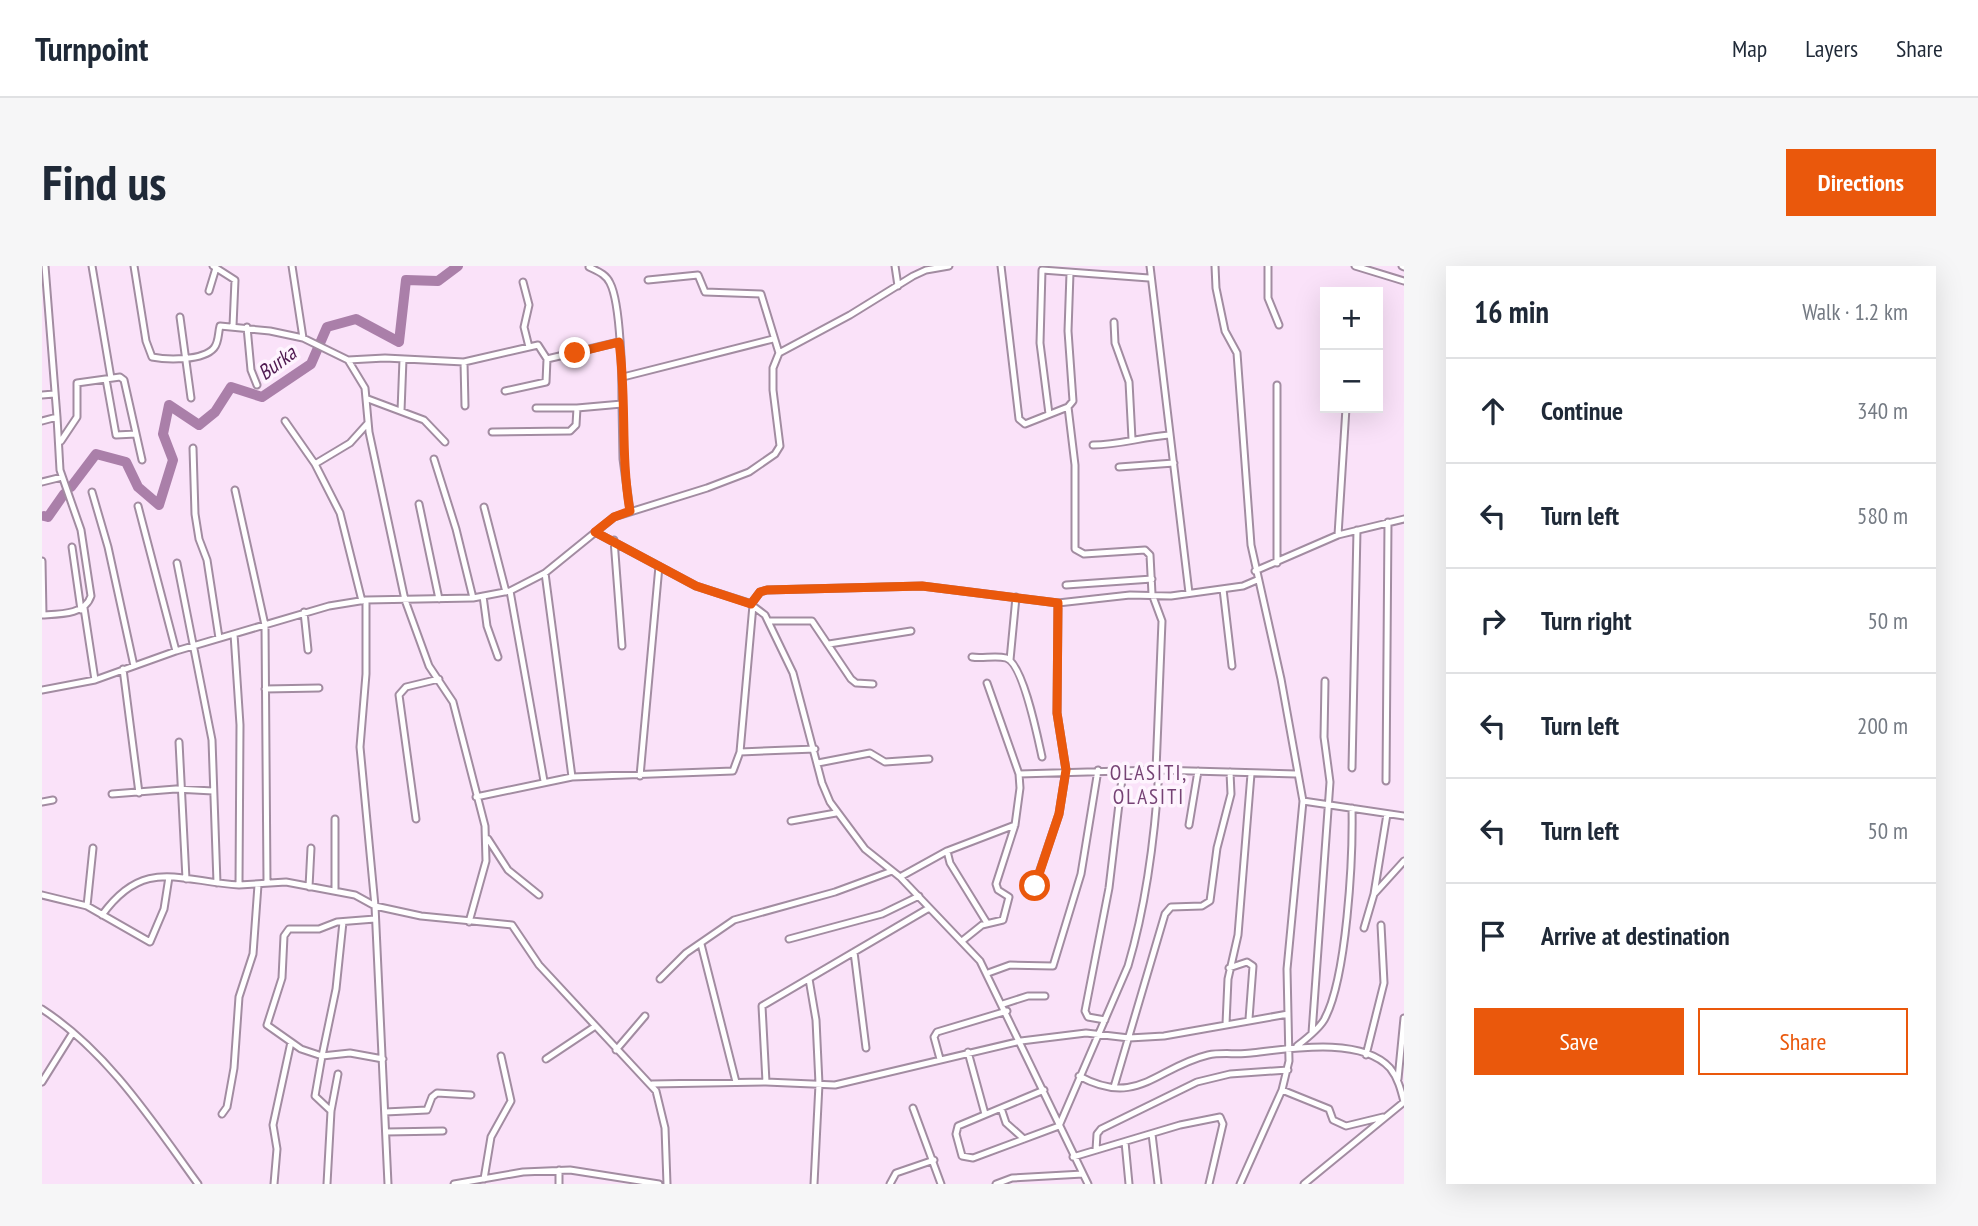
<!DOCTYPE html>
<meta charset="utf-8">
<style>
:root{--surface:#fff;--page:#f6f6f7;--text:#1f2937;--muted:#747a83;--line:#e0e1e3;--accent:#ea580c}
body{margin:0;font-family:"PT Sans Narrow",sans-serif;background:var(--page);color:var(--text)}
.controls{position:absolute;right:21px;top:21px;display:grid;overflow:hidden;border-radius:0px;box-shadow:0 7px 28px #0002}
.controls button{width:63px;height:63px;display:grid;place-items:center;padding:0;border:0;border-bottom:2px solid var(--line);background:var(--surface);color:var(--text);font:35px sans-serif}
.stop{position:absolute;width:21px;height:21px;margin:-16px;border:5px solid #ea580c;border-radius:50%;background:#fff}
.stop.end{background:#ea580c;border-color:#fff;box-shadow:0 2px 7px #0008}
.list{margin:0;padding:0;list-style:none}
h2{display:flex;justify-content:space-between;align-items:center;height:91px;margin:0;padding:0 28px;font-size:30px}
h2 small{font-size:23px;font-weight:400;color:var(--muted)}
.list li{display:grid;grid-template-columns:46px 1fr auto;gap:21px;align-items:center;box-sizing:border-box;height:105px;padding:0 28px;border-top:2px solid var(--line)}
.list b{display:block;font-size:26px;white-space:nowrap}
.list em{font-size:23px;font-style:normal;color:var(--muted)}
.actions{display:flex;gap:14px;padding:21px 28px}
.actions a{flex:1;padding:16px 0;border:2px solid var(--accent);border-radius:0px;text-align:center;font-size:24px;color:var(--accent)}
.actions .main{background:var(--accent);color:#fff}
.icon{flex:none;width:38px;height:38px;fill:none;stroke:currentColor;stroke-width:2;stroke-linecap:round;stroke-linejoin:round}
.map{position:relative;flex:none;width:1362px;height:918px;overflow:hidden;border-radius:0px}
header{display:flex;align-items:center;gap:42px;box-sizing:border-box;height:98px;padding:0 35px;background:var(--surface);border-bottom:2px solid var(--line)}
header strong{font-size:33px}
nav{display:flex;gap:38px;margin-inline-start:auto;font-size:24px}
.intro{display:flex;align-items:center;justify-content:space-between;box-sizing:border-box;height:168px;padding:0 42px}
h1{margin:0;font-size:49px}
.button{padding:18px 32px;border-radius:0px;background:var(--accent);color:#fff;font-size:24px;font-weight:700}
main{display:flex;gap:42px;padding:0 42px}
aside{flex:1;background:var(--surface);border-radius:0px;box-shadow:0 7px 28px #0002}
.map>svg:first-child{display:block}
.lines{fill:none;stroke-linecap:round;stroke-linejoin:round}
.river{stroke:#aa7fa9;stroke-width:10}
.minor-casing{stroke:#a28ca1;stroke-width:9}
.minor{stroke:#fff;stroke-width:5}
.route{stroke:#ea580c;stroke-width:9}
.labels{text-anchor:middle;stroke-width:7;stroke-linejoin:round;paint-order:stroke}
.water-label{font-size:21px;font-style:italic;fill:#4f1a50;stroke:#fef4fe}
.neighbourhood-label{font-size:21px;letter-spacing:2px;fill:#754274;stroke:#fef4fe}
</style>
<header>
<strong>Turnpoint</strong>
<nav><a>Map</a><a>Layers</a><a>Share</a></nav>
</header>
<div class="intro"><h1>Find us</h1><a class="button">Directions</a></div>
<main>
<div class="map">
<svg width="1362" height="918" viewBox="0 0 1362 918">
<rect width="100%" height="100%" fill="#fae2f9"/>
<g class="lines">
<path class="river" d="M29,221L54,188L84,196L96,221L117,239L131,194L121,168L127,139L157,159L173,146L189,121L220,131L269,98L285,61L314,53L357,76L364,14L396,15L416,0
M2,250L6,251L22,228"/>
<g class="minor-casing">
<path id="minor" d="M3,0L15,151
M50,0L69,112
M92,0L104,75L110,91C125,94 161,95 172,82C177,76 176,67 178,60L228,65L261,72L306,94L323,122L327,166L363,334L387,400L411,436L443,560L444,595L427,656
M171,0L193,14L191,60
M250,0L261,72
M853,0L856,20
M959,0L977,153L983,158L1026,141L1031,135L1026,65L1028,7
M1108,0L1147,327
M1173,0L1174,22L1183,65L1195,87L1209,279L1239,413L1261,535L1245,703L1247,795L1240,824L1198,918
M1226,0V32L1237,59
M1313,0L1362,15
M1360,0L1362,1
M606,14L656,9L663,26L719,28L737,87
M481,16L487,39L482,61L487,81
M167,25L174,2
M138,51L149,132
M1072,56L1073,77L1087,116L1090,173
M205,61L209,104L215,119
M306,94L343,92L422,96L496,79L505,93L577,76
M422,96L423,140
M581,111L731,73
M64,113L74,169L94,168
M463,125L504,116L505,93
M0,129L12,128
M326,133L382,154L403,176
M580,138L581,193L588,245
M1026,141L1033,199V283L1042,288L1103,284L1108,289L1110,328L1120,355L1114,504
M494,142H535
M359,145L361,93
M1007,148L998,77L1000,4L1107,12
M0,155L15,151L18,204L39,264L49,330C43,349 17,348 0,349
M243,155L273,198L298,247L320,335
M450,166L528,165L534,159L535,142L580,138C580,112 579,38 568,17C564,8 555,5 547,1
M19,175L35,151V117L78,111L82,114L100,194
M1051,179C1077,179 1100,171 1127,169
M151,182L153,248L157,273L165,294L177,372
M392,193L414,263L431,332
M273,198L308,177L326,157
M1077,201L1132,197
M0,216L20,211
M193,224L223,359L225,616
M50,226L66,281L92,400
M377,238L397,333
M96,240L134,385
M442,241L464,326
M553,266L654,320L707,337L723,349L751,407L780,517L788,536L823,583L858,611L938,695L1046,918
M1296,269L1304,142
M572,274L580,380
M30,281L39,344
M0,295L1,349
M135,297L170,474L175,617
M1235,297V119
M1213,305L1296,269L1362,253
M503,307L530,511
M1024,319L1110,313
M1181,323L1190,400
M468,325L502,515
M441,330L445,360L456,391
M324,334V408L318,481L333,640L346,918
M709,338L718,326L725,324L880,320L1016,337L1088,329L1129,330L1201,320L1215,314
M42,342L53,414
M262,346L266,384
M727,355H770L809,413L814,417L831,418
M787,378L869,365
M930,391C940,393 953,389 964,392C981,397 996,473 1000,491
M968,394L974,331
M81,403L97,527
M223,423L277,422
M0,424L53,414L134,385L287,340L324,334L431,332L468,325L503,307L572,251L665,222L707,206L733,188L738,180L731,124V102L737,87L808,49L871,10L884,4L907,0
M137,476L144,613
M698,486L773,483
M776,497L828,487L843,496L887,493
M1310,502L1315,264
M977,508L1114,504L1254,508
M598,510L617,300
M1344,515L1346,256
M70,528L134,523L171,525
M434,531L530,511L691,505L698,486L711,339
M1261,535L1362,550
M0,536L11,534
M293,553V625
M374,553L357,429L364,421L397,413
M749,555L794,547
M1147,559L1156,505
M446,573L466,604L497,629
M905,585L908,597L945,657
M858,611L905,585L973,559
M197,619L244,616L313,629L333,640L379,650L470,659L497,699L614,825L623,862L625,918
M993,619L1017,548L1024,504L1015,447L1016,337
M267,621L269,582
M1333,627L1362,595
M0,629L45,640L108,676L122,643L127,611
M45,640L51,582
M60,649C102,591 136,615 197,619L198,459L192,368
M301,656L294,723L280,790L308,787L341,793
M1322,662L1332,628L1345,548
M747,673L840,648L877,630
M920,675L940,659L961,654L967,631L956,624L954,618L973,559L978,522L977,508L945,417
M659,678L694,816
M812,686L824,782
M1187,702L1205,696L1211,700L1207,753
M946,707L968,699L1011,700L1039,608L1056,504
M618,713L644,687L692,654L793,626L850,605
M767,713L774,754L777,818L772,918
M961,738L986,730H1003
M0,743C66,786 111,856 156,918
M1063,754L1046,751L1043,745L1067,622L1081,504
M1184,758L1186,713L1196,669L1209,508
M1270,767L1288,516L1282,471L1283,415
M1255,780C1264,773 1276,764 1282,754C1305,713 1311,591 1310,542
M574,784L603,750
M926,786L943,848
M1324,789L1342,717L1339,659
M504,793L552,761
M898,793L892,771L895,766L965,745
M1037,810C1096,842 1115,801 1166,789C1180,786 1195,789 1209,787C1246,783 1319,770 1348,802C1356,812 1359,824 1362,836
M1356,813L1362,752
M0,816L30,768
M724,816L720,740L887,642
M610,818L724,816L793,819L979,775L1044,767L1087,772L1122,770L1246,748
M1072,821L1123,648L1129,641L1160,640L1168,635L1175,582L1189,528L1188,506
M1002,824L916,860L914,868L920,890L931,892L1017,860L1086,700C1105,636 1113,569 1117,504
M1240,824L1287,843L1291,854L1304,860L1341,851
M871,842L899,918
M959,842L964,857L982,873
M289,845L273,830L280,790L259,783L225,759L240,712L242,670L247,663H277L295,656L333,653
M343,846L385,844L390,831L395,827L429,829
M180,848L185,841L192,802L197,731L211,688L216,619
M344,866L401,865
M1110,868L1116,918
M1083,876L1087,918
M1054,884L1055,868L1059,863L1155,816L1188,808L1246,804
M1031,891L1138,859L1178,851L1181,858L1167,918
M442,913L449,871L469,835L459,790
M232,918L235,883L231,859L249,776
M285,918L289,845L296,808
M412,918L481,906L528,904L617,918
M517,918V904
M848,918L854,907L892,894
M954,918L970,912L1041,908
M1262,918L1362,836"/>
</g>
<use href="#minor" class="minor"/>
</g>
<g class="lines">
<path class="route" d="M533,87L577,76C585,132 578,188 588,245L572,251L553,266L654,320L709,338L718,326L725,324L880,320L1016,337L1015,447L1024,504L1017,548L993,620"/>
</g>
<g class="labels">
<g class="water-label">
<text transform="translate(235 97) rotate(-37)" y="7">Burka</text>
</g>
<g class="neighbourhood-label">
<text x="1107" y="514">OLASITI,<tspan x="1107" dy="24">OLASITI</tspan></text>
</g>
</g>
</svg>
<div class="controls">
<button>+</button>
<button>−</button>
</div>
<div class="stop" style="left:993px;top:620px"></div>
<div class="stop end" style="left:533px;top:87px"></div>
</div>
<aside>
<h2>16 min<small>Walk · 1.2 km</small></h2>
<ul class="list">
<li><svg class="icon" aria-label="ahead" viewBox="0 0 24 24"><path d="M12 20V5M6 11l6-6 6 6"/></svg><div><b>Continue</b></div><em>340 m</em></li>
<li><svg class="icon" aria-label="left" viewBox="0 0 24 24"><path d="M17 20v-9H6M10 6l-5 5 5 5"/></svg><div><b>Turn left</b></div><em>580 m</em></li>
<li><svg class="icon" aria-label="right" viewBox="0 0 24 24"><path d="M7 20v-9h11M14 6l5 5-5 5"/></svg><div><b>Turn right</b></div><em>50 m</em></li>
<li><svg class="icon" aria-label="left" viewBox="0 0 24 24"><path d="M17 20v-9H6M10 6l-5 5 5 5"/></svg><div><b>Turn left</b></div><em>200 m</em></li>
<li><svg class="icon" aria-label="left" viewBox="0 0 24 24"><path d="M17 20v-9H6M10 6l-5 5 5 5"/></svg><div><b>Turn left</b></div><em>50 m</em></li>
<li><svg class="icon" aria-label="arrive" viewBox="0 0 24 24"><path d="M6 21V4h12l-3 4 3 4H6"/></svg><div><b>Arrive at destination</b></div></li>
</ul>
<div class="actions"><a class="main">Save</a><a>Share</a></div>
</aside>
</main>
